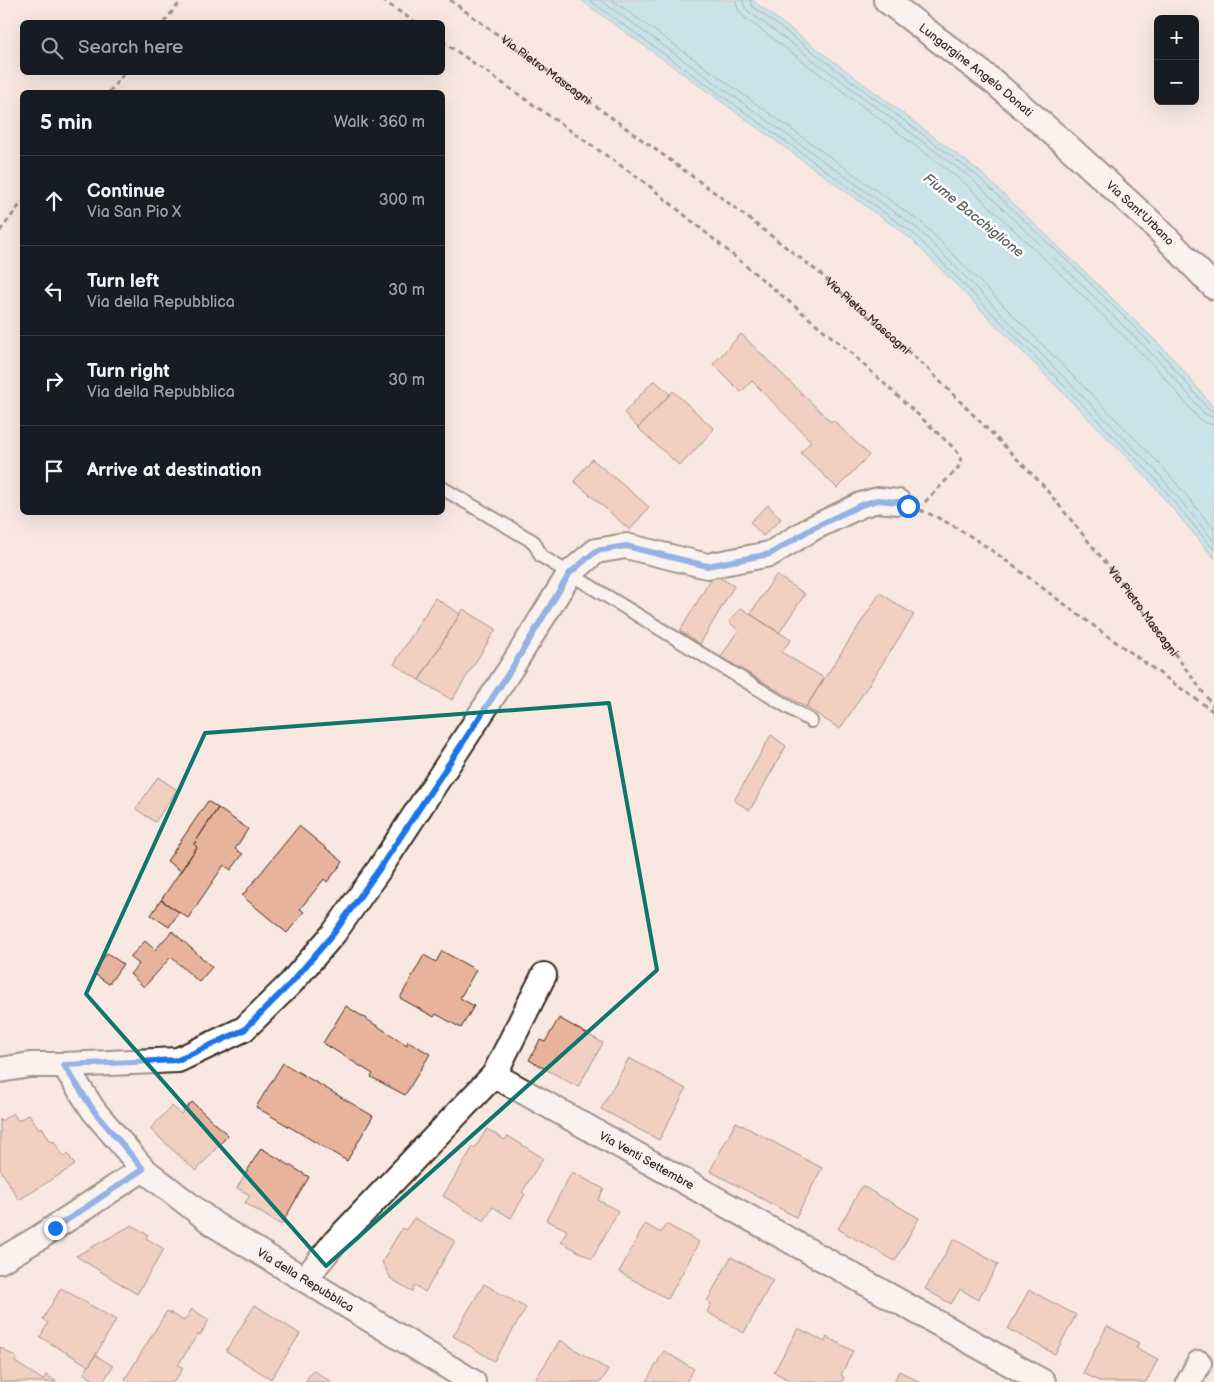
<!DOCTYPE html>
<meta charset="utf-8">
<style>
:root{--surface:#171b24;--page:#20242c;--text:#f1f3f6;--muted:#9ea1a6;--line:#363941}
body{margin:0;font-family:"Balsamiq Sans",sans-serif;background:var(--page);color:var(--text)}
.controls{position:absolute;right:15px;top:15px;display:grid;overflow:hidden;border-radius:8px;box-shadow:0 5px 20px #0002}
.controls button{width:45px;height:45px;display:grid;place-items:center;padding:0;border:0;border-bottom:1px solid var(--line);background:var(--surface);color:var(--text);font:25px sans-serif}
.stop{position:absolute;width:15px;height:15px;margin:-11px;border:4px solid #1a73e8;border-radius:50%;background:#fff}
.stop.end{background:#1a73e8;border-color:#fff;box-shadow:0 1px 5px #0008}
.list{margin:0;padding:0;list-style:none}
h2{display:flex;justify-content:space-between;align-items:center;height:65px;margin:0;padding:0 20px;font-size:21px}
h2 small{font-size:16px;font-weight:400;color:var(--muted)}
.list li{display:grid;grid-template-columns:32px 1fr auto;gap:15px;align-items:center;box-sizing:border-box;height:90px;padding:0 20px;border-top:1px solid var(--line)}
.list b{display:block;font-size:19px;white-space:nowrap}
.list p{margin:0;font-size:16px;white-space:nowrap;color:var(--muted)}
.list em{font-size:16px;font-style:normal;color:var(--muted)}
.icon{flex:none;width:28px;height:28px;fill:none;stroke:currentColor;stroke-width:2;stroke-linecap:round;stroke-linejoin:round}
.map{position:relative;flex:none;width:1214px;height:1382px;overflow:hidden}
.search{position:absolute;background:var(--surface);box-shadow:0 5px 20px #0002;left:20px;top:20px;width:425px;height:55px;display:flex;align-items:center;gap:12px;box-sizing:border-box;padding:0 18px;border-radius:8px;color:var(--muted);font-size:19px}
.panel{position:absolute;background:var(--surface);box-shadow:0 5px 20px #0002;left:20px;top:90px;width:425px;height:425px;border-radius:8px}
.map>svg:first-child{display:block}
.water{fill:#91def1;stroke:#6f969d}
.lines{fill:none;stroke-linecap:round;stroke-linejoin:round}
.shore{stroke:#5d7272;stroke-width:1}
.building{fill:#e8b39c;stroke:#3b2a1e}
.service-casing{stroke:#3b2a1e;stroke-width:16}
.minor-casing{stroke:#3b2a1e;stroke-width:28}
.path{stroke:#3b2a1e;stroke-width:3;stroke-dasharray:5 4;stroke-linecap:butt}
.service{stroke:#fff;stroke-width:12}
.minor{stroke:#fff;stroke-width:24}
.route{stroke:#1a73e8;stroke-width:6}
.marked{fill:none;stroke:#0f766e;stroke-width:4;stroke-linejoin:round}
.labels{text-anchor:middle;stroke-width:5;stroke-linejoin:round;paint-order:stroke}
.street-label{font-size:12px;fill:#3b2a1e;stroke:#fff}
.water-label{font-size:14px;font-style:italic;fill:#55605d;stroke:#fff}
</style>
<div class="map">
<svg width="1214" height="1382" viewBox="0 0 1214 1382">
<rect width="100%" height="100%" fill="#f8e8e1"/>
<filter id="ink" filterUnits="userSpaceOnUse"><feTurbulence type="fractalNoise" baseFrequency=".02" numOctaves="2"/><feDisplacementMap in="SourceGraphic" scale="10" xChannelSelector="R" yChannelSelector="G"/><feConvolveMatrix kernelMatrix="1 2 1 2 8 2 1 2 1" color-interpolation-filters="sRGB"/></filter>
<g filter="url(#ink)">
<path class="water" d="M581,0H752L978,170L1085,272L1171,356L1214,408V558L1148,479L910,238Z"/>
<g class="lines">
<path class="shore" d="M589,0L914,234L1152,475L1214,550
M600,0L918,229L1156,471L1214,541
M612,0L923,224L1162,466L1214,529
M736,0L738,9L744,17L966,184L1072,285L1157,369L1200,420L1206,423L1214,425
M743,0L744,6L748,11L971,178L1077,280L1162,364L1204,413L1209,416L1214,417
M750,0L752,6L975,174L1082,275L1167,360L1208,409L1214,411"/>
</g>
<path class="building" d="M741,334L831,422L833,420L869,455L837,488L801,453L811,441L752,381L741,392L713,364Z
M654,380L670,394L638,428L624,413Z
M673,391L714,429L680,466L638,428Z
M592,459L649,507L630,530L574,481Z
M768,505L781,519L763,536L750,522Z
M714,574L734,586L700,644L680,631Z
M776,575L805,594L779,633L750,614Z
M880,593L914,615L840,729L806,707Z
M435,598L460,614L419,680L394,664Z
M741,608L791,640L781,652L824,678L806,707L721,657L738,630L729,622Z
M463,609L496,629L452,700L419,680Z
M771,735L786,746L750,810L734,801Z
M158,777L177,790L155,822L136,809Z
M208,801L218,808L194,844L197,847L181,871L167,861Z
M218,808L248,829L235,849L243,854L231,870L224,865L188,918L161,900L197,847L194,844Z
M299,826L343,862L327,882L324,879L300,909L304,912L287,933L242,896Z
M161,900L179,912L169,927L151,915Z
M172,931L212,967L199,982L171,957L144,987L130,974L139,964L130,957L145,941L155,950Z
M442,951L476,970L460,998L474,1006L461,1028L436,1014L434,1017L400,998L424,955L436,962Z
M107,953L123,964L109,984L93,973Z
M346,1006L407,1045L408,1041L430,1054L405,1095L371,1077L373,1074L323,1043Z
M559,1018L603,1043L578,1087L529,1060L540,1040L545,1042Z
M629,1058L686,1089L659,1140L601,1109Z
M283,1063L373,1116L347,1161L256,1107Z
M192,1102L228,1135L196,1171L150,1129L172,1106L181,1114Z
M13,1113L18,1121L29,1114L39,1129L42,1127L51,1142L54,1141L64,1157L68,1154L75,1165L19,1200L0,1169V1119L1,1121Z
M736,1122L822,1168L796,1217L710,1171Z
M487,1129L505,1140L508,1136L543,1158L522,1192L525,1194L511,1218L493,1207L484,1221L443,1196L473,1147L475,1148Z
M261,1148L309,1177L281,1225L245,1203L250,1195L237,1188Z
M572,1172L604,1189L598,1200L618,1211L592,1259L561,1242L567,1230L546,1220Z
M862,1186L919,1218L895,1261L838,1229Z
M414,1218L455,1241L425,1292L415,1285L412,1291L391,1279L382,1262L402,1228L406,1230Z
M645,1224L661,1233L666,1224L699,1242L668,1299L619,1272Z
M132,1225L148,1235L146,1238L164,1249L137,1294L76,1256Z
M954,1239L998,1264L978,1300L960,1289L951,1304L925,1289Z
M731,1257L773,1280L744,1333L707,1312L711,1304L707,1301Z
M484,1284L526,1308L494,1361L453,1336Z
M61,1288L116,1320L89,1366L40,1337L48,1323L43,1319Z
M1029,1290L1076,1315L1055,1354L1008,1329Z
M255,1305L300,1334L271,1379L226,1351Z
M192,1309L209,1320L200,1335L198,1334L178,1365L183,1368L174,1382H130L125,1379L167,1311L184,1321Z
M1107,1326L1139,1343L1136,1348L1158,1359L1146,1382H1101L1083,1373Z
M798,1328L825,1342L827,1337L853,1351L841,1375L844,1377L842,1382H793L774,1372Z
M560,1340L608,1370L601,1382H534Z
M0,1347L17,1358L15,1362L43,1380L46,1375L57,1382H0Z
M664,1351L694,1369L686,1382H646Z
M95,1355L113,1366L103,1382H97L84,1374Z
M313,1370L331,1382H305Z
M899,1371L920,1382H894Z"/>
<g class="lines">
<g class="service-casing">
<path id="service" d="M442,488L534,542L541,556L811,721"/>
</g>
<g class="minor-casing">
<g id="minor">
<path id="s2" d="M886,0L995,83L1063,142L1155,226L1214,287"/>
<path id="s3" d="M64,1065L94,1111L143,1169L215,1225L473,1382"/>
<path d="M0,1070L30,1065H64L178,1060L244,1029L291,983L334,933L380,868L511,668L570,573L596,551L626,546L707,566L770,554L813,528L861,505L878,500L898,502"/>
<path id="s4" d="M494,1075L1043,1382"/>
<path d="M0,1261L40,1237L143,1169"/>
<path d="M305,1279L334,1243L494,1075L544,975"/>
<path d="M1189,1382L1199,1363"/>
</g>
</g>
<g class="path">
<path d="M382,0L415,22"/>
<path id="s1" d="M450,0L718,195L817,271L929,370L1041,483L1123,584L1214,707"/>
<path d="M164,22L182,0"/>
<path d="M442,41L647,184L850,352L955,449L961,458L958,468L922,505"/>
<path d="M109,92L125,72"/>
<path d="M0,231L22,202"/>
<path d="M920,510C973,531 1017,570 1063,603C1112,640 1164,676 1214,712"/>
</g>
<use href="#service" class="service"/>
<use href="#minor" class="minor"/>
</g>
</g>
<g class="lines" filter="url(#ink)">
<path class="route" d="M55,1228L143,1169L94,1111L64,1065L178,1060L244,1030L291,983L334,933L380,868L512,668L570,573L596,551L626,546L707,566L770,554L813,528L861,505L878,500L898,502L908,506"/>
</g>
<path d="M0 0H1214V1382H0ZM609,703L657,970L326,1266L86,994L205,733Z" fill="#f8e8e1" fill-opacity=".55" fill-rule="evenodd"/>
<path class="marked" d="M609,703L657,970L326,1266L86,994L205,733Z"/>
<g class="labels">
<g class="street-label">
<text dy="4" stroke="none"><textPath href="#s1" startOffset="119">Via Pietro Mascagni</textPath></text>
<text dy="4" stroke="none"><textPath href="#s2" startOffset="114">Lungargine Angelo Donati</textPath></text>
<text dy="4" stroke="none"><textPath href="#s2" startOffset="332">Via Sant'Urbano</textPath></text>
<text dy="4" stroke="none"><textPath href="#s1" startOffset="524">Via Pietro Mascagni</textPath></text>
<text dy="4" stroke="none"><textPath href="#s1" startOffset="929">Via Pietro Mascagni</textPath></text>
<text dy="4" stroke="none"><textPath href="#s4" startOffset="175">Via Venti Settembre</textPath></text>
<text dy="4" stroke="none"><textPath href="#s3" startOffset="328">Via della Repubblica</textPath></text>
</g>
<g class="water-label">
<text transform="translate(974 215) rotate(39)" y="5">Fiume Bacchiglione</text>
</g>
</g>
</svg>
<div class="controls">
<button>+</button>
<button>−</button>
</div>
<div class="stop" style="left:908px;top:506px"></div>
<div class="stop end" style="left:55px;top:1228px"></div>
<div class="search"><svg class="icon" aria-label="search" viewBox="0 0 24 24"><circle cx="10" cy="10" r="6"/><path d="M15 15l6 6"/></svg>Search here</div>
<section class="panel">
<h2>5 min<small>Walk · 360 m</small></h2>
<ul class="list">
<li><svg class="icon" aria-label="ahead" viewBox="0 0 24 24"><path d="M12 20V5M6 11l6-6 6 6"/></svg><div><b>Continue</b><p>Via San Pio X</p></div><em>300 m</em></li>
<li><svg class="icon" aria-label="left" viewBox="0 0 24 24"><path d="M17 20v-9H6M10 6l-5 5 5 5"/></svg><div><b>Turn left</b><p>Via della Repubblica</p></div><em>30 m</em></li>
<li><svg class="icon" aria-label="right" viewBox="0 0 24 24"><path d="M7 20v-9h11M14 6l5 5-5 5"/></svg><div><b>Turn right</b><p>Via della Repubblica</p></div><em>30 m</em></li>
<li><svg class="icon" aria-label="arrive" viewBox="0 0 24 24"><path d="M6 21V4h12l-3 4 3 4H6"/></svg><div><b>Arrive at destination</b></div></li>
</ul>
</section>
</div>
